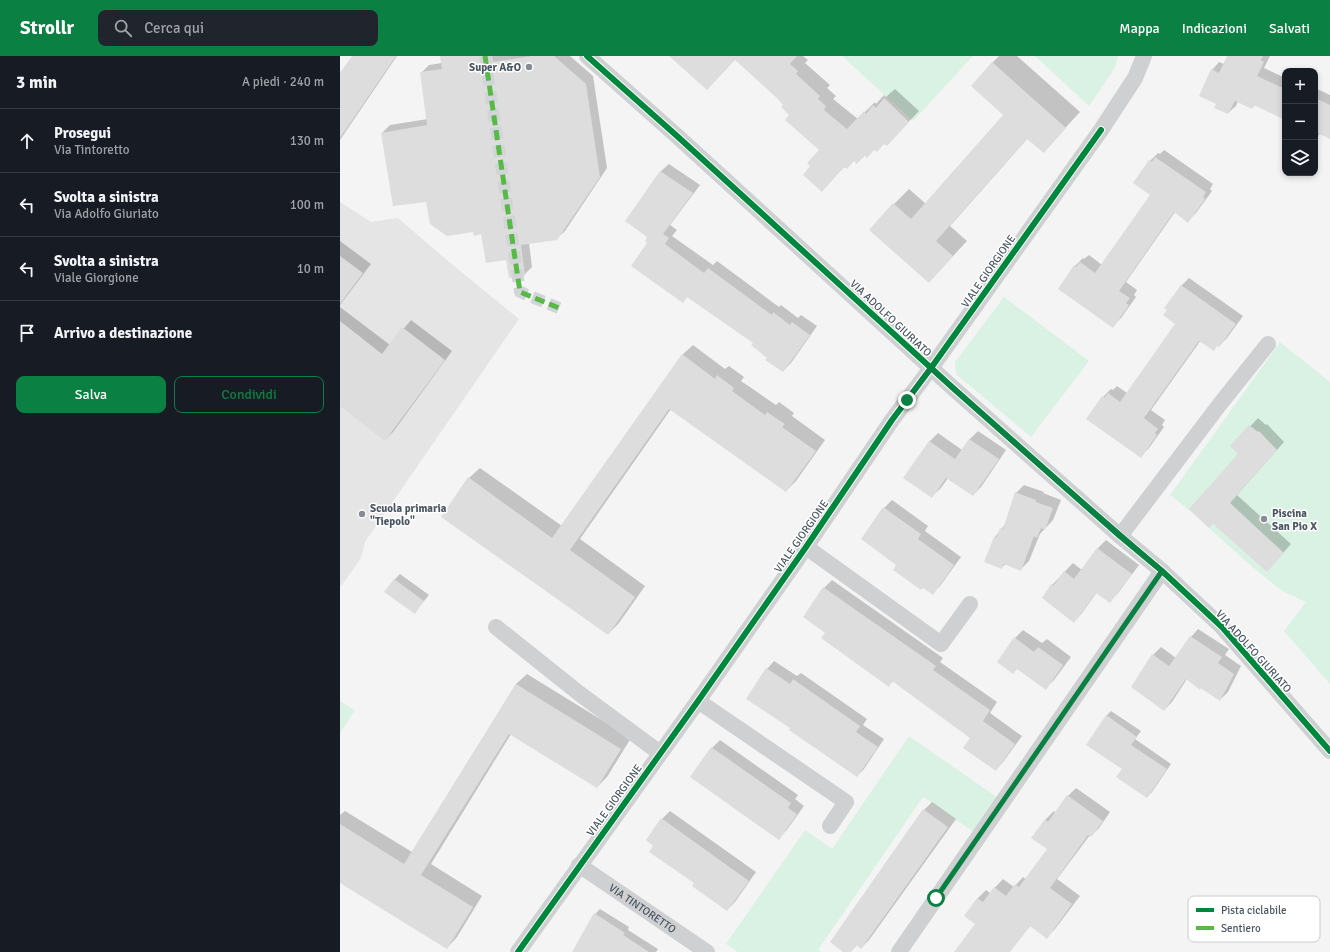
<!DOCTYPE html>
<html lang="it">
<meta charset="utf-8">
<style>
:root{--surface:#171b24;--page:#20242c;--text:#f1f3f6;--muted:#9ea1a6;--line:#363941;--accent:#0b8043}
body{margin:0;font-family:Signika,sans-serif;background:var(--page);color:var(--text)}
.controls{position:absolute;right:12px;top:12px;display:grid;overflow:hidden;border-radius:8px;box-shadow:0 2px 6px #0003}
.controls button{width:36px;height:36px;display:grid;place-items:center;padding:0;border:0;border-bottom:1px solid var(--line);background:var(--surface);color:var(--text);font:20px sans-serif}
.stop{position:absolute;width:12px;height:12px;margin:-9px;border:3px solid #0b8043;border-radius:50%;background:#fff}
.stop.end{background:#0b8043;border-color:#fff;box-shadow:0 1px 4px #0008}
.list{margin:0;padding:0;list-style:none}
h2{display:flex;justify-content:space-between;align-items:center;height:52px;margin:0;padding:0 16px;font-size:17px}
h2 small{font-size:13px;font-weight:400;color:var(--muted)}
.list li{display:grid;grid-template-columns:26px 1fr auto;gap:12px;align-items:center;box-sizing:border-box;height:64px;padding:0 16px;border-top:1px solid var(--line)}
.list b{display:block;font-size:15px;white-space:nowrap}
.list p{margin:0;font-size:13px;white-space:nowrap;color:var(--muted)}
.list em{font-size:13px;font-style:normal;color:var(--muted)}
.actions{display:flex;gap:8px;padding:12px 16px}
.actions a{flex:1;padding:9px 0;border:1px solid var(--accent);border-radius:8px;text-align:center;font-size:14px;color:var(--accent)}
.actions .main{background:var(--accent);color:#fff}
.icon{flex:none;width:22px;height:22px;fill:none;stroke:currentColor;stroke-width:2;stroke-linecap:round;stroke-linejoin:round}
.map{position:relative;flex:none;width:990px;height:896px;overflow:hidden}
header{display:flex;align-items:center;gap:24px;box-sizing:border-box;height:56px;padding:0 20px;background:var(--accent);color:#fff}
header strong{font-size:19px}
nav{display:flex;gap:22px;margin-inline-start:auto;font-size:14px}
.search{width:280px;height:36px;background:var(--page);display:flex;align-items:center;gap:10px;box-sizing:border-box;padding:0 14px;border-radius:8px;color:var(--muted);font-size:15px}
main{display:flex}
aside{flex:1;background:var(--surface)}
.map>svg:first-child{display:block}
.education{fill:#e6e5e6}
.green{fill:#d9f2e3}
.shadow{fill:#0003}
.building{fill:#ddddde}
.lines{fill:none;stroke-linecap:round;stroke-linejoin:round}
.pedestrian-tunnel{stroke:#d2d4d7;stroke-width:12;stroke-dasharray:12 6;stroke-linecap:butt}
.minor{stroke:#ced0d2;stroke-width:16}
.quiet{stroke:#58b947;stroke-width:5;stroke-dasharray:10 5;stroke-linecap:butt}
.cycleway-casing{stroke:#fff;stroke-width:8}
.cycleway{stroke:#00873e;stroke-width:6}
.route{stroke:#0b8043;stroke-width:5}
.poi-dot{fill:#868d94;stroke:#fff;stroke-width:1.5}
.labels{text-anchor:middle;stroke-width:3;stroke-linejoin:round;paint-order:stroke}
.poi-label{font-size:11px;font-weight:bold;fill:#4a5661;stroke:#fff;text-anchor:start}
.street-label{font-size:11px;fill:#4a5661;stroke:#fff}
.key{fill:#fff;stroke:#c9ccd0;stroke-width:1}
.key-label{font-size:11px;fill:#4a5661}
</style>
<header>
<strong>Strollr</strong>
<div class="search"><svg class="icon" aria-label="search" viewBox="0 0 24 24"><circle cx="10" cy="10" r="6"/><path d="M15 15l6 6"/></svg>Cerca qui</div>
<nav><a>Mappa</a><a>Indicazioni</a><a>Salvati</a></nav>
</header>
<main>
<aside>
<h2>3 min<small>A piedi · 240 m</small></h2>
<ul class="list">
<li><svg class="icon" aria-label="ahead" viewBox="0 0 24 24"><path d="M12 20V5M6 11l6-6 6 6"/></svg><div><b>Prosegui</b><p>Via Tintoretto</p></div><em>130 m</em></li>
<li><svg class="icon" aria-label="left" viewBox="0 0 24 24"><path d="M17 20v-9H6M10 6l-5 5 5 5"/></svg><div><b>Svolta a sinistra</b><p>Via Adolfo Giuriato</p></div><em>100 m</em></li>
<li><svg class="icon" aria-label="left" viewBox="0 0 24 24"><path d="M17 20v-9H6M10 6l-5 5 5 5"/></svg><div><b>Svolta a sinistra</b><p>Viale Giorgione</p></div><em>10 m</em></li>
<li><svg class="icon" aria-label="arrive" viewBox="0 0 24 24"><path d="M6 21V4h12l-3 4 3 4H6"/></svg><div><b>Arrivo a destinazione</b></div></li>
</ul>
<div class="actions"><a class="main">Salva</a><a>Condividi</a></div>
</aside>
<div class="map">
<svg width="990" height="896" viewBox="0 0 990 896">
<rect width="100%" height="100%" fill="#f4f4f4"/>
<path class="education" d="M0,146L31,166L58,162L108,205L179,263L25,486L21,502L2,529H0Z"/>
<path class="green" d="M502,0H633L573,65Z
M695,0H778L775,12L749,50Z
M664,241L749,305L691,381L616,318L615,306Z
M940,286L990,326V628L944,575L966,546C956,541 944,537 936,530C899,502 867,467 830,439Z
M0,645L15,654L0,677Z
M569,680L658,742L634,776L583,741L478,894L481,896H398L386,888L465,774L492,793Z"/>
<path class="shadow" d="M13,0H57L0,84V19Z
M101,0H230L253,20L267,112L225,175L216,183L189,187L192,211L184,219L167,203L142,177L134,174L87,145L42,77L50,69L88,63L81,17L89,9L102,7Z
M331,0H463L468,4L465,7L490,29L487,32L496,40L493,43L518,63L535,46L536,48L544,39L546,41L555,33L579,55L557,78L525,99L517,107L514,104L505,110L482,134L471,110L480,94L451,59L445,49L395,3Z
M659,0H677L740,56L703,96L688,82L610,170L627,185L589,226L554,148L569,133L586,148L664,59L652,7Z
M888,0H930L924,12L945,22V62L915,49L912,52L898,45L896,50L888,57L877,47L872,14L879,6L884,8Z
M975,32L990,39V82L981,77L977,81H975Z
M824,94L873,128L870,133L872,135L856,157L848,165L835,156L786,226L797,234L794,239L796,241L781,262L773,270L735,210L743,202L744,203L749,199L762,209L812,139L810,105L818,97L820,98Z
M329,108L360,129L330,169L337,174L332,180L373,209L377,205L439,251L441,249L458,262L461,259L477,270L451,307L443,315L414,286L348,240L342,246L308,187L309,181L286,165L321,115Z
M0,185L31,208L0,249Z
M849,222L903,260L887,282L879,290L861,284L811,354L825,364L822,369L824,371L809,392L801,400L763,341L771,333L773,334L777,330L787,337L836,267L841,230Z
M0,251L50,289L71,264L112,295L53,376L45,384L0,311Z
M353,289L385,313L389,310L404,321L401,325L436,349L439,346L454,357L452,360L485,384L456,425L446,435L331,353L240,483L305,530L279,567L268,578L129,422L140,412L222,470L342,299Z
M918,362L926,369L927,368L944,386L897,439L951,488L934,507L873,467L900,398L892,390Z
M638,375L666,394L641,431L633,439L608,422L601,432L592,440L565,421L590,385L598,377L622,394L630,383Z
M684,429L704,436L703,437L721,444L713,464L700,478L689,505L681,513L666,508L662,511L655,481L666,467L676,437Z
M552,444L588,470L585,475L621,501L600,530L593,537L558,509L522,483L544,452Z
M766,484L799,509L778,537L770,545L757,536L742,557L734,566L703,542L712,529L733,507L742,514L758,492Z
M60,518L89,539L75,556L54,524Z
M492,524L603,602L600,606L657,646L650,657L682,680L663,706L656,714L632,682L553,625L549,629L486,576L464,561L484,532Z
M858,573L889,593L885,599L901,610L888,636L880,644L847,623L832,646L824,654L813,599L821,591L836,602L851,581Z
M683,574L702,587L707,583L731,601L714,624L706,632L677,612L658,606L675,582Z
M434,605L457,620L461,617L527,663L523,669L544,683L524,713L517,720L451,672L407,642L427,613Z
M187,618L291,682L267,721L257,731L171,678L91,808L142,840L117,881L107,892L0,826V759L5,755L72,796L176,628Z
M771,655L801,675L795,683L831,708L812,736L807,741L783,713L766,660Z
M380,684L458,739L455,743L464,750L446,775L438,782L372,692Z
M736,732L770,756L759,772L751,780L750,779L717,823L740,840L715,873L707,881L691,869L669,896H616L636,868L625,860L638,842L646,834L650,837L663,823L674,831L683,821L686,823L708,793L693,782L706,763L714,755L715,757L728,740Z
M592,746L616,763L529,884L521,892L517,889L510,896H505L584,754Z
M330,755L416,816L395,846L387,854L355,827L315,790L322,763Z
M260,853L289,871L288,874L318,893L316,896H250L255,858Z"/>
<path class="building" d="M12,0H56L0,82V17Z
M100,0H152L153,6L192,0H214L246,28L260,121L217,184L181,189L185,220L169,222L166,204L146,207L141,178L134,180L133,176L107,180L90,168L86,146L53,150L41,77L87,69L80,16L102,13Z
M329,0H457L450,8L458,15L456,18L480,40L478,43L486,50L484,54L507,73L524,55L526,58L533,49L536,52L544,42L569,66L547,90L544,88L537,96L534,94L527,102L524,99L517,108L514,105L507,113L504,111L482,136L463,119L470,110L467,107L479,94L445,64L449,59L441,51L443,49L436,41L395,4L367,34Z
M887,0H923L921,4L924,6L917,20L945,33V64L914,49L912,53L895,45L888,58L874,52L876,48L859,40L871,13L879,17Z
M652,6L726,72L704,97L687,83L596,185L613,200L589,227L529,174L553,147L571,163L663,59L631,30Z
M975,42L990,49V83L975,76Z
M815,101L866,136L863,141L865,143L848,167L834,156L779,235L790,242L786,247L789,249L773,272L718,233L734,209L736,211L740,206L755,217L810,139L793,127L809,104L812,106Z
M320,115L353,137L323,178L329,182L325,188L364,217L368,212L432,259L433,256L450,269L452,266L470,279L443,316L425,304L427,302L411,289L413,287L347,241L343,247L291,210L307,187L305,185L307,181L285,165Z
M0,200L23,217L0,248Z
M841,229L896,268L879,291L877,290L874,295L859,285L804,362L818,373L815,377L817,379L801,402L746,363L762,340L764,342L768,337L780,346L835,268L823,259L827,254L824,252Z
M0,265L42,298L62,271L105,304L45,385L0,350Z
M342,298L375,323L377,319L394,332L392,335L425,359L427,356L445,368L442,371L476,395L446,436L329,353L230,494L295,541L268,579L101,461L128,421L212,482Z
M909,369L918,376L919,375L937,394L890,447L944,497L927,516L873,468L869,472L849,453L898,398L890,390Z
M629,383L659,403L633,440L606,422L592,442L563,422L589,385L615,403Z
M675,436L696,444V446L713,452L705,474L701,472L697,482L694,480L681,515L664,508L662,513L644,506L654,481L656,482L660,472L663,473Z
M543,451L581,478L578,483L614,509L593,539L583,532L581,534L553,514L556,509L521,483Z
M757,492L792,518L770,547L756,537L734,567L702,542L711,528L713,530L724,515L734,523Z
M54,523L84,545L75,558L44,536Z
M483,531L596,610L593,614L650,654L643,665L675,688L656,715L623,692L630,682L552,625L549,631L481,582L485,577L463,561Z
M850,580L882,601L878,607L894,618L880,645L861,632L860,634L846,623L824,655L791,631L812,598L829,610Z
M674,581L694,596L698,591L723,609L706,634L677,613L673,618L657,606Z
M426,612L450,628L453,623L520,670L516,676L538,691L517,721L449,674L450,672L406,643Z
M176,628L281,693L257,732L169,678L81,819L133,851L107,893L0,827V768L64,808Z
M766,659L797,681L791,689L827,713L807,742L776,721L782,713L746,689Z
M371,691L451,747L448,752L457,758L439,784L350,721Z
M727,739L763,765L751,781L748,779L710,832L732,848L707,883L690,870L670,896H614L635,868L624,860L637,842L643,846L654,831L666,840L675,828L679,831L707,793L691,782L705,763L708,766Z
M583,753L608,771L521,893L516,889L511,896H503L490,886Z
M321,762L409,825L387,855L352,830L354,827L309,796L313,790L306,784Z
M254,857L285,877L283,879L309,896H232Z"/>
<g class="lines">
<path class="pedestrian-tunnel" d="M145,0L180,236L219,252"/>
<g class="minor">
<path d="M247,0L337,80L613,332L780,480L822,515L882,571L990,695"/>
<path d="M780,480L880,348L928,288"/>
<path d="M466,491L601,588L630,548"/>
<path d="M156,571L240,638L320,697"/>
<path d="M358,645L506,746L490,770"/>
<path id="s1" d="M239,809L367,896"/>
<path d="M178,896L358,645L466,491L552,364L591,312L761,74L795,22L804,0"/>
<path d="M559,896L822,515"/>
</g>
<path class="quiet" d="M145,0L180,236L219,252"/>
<g class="cycleway-casing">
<path id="cycleway" d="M247,0L337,80L613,332L780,480L822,515L882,571L990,695
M178,896L358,645L466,491L552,364L591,312L761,74"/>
</g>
<use href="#cycleway" class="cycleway"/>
</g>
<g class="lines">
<path class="route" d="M567,344L591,312L697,407L822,515L596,842"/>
</g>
<g class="poi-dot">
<circle cx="189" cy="11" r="4"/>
<circle cx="22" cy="458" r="4"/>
<circle cx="924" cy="463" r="4"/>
</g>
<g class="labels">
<g class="poi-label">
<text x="181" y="15" text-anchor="end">Super A&amp;O</text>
<text x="30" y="456">Scuola primaria<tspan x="30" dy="13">"Tiepolo"</tspan></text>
<text x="932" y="461">Piscina<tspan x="932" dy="13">San Pio X</tspan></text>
</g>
<g class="street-label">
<text transform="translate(648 215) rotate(-55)" y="4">VIALE GIORGIONE</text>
<text transform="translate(551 262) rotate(43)" y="4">VIA ADOLFO GIURIATO</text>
<text transform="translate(461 480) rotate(-55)" y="4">VIALE GIORGIONE</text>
<text transform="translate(914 595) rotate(48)" y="4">VIA ADOLFO GIURIATO</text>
<text transform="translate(274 744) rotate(-54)" y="4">VIALE GIORGIONE</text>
<text dy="4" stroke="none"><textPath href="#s1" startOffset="77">VIA TINTORETTO</textPath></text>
</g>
</g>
<rect x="848" y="840" width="132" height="46" rx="6" class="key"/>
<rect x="856" y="852" width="18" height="4" fill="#00873e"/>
<rect x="856" y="870" width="18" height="4" fill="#58b947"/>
<g class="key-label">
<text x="881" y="858">Pista ciclabile</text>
<text x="881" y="876">Sentiero</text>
</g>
</svg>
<div class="controls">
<button>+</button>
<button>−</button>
<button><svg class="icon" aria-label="layers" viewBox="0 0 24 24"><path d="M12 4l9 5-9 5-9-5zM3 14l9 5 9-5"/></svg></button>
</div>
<div class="stop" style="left:596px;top:842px"></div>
<div class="stop end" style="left:567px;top:344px"></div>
</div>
</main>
